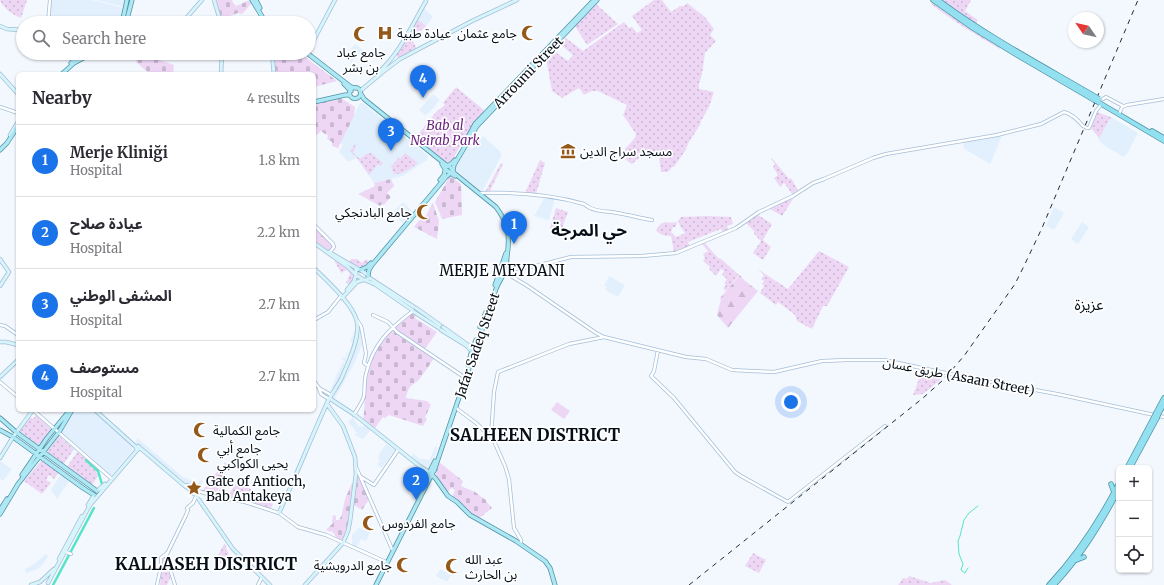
<!DOCTYPE html>
<meta charset="utf-8">
<style>
:root{--surface:#fff;--page:#f7f7f7;--text:#2b2b33;--muted:#7c7c81;--line:#e1e1e2;--accent:#1a73e8}
body{margin:0;font-family:Merriweather,"Noto Sans Arabic",serif;background:var(--page);color:var(--text)}
.controls{position:absolute;right:12px;bottom:12px;display:grid;overflow:hidden;border-radius:6px;box-shadow:0 1px 3px #0004}
.controls button{width:36px;height:36px;display:grid;place-items:center;padding:0;border:0;border-bottom:1px solid var(--line);background:var(--surface);color:var(--text);font:20px sans-serif}
.compass{position:absolute;left:1068px;top:12px;width:36px;height:36px;border-radius:50%;background:var(--surface);box-shadow:0 1px 3px #0004;rotate:304deg}
.you{position:absolute;left:791px;top:402px;width:14px;height:14px;margin:-10px;border:3px solid #fff;border-radius:50%;background:#1a73e8;box-shadow:0 0 0 6px #1a73e833}
.badge{display:grid;place-items:center;width:26px;height:26px;border-radius:50%;background:var(--accent);color:#fff;font-size:13px;font-weight:700}
.pin{position:absolute;translate:-50% -33px;filter:drop-shadow(0 1px 2px #0008)}
.pin::after{content:'';position:absolute;top:21px;width:14px;height:12px;background:inherit;clip-path:polygon(0 0,100% 0,50% 100%)}
.list{margin:0;padding:0;list-style:none}
h2{display:flex;justify-content:space-between;align-items:center;height:52px;margin:0;padding:0 16px;font-size:17px}
h2 small{font-size:13px;font-weight:400;color:var(--muted)}
.list li{display:grid;grid-template-columns:26px 1fr auto;gap:12px;align-items:center;box-sizing:border-box;height:72px;padding:0 16px;border-top:1px solid var(--line)}
.list b{display:block;font-size:15px;white-space:nowrap}
.list p{margin:0;font-size:13px;white-space:nowrap;color:var(--muted)}
.list em{font-size:13px;font-style:normal;color:var(--muted)}
.icon{flex:none;width:22px;height:22px;fill:none;stroke:currentColor;stroke-width:2;stroke-linecap:round;stroke-linejoin:round}
.map{position:relative;flex:none;width:1164px;height:585px;overflow:hidden}
.search{position:absolute;background:var(--surface);box-shadow:0 1px 3px #0004;left:16px;top:16px;width:300px;height:44px;display:flex;align-items:center;gap:10px;box-sizing:border-box;padding:0 14px;border-radius:22px;color:var(--muted);font-size:15px}
.panel{position:absolute;background:var(--surface);box-shadow:0 1px 3px #0004;left:16px;top:72px;width:300px;height:340px;border-radius:6px}
.map>svg:first-child{display:block}
.built{fill:#e2f0fd}
.grass{fill:url(#grass-dots)}
.forest{fill:url(#forest-firs)}
.cemetery{fill:url(#cemetery-stones)}
.garden{fill:#edd7f5}
.lines{fill:none;stroke-linecap:round;stroke-linejoin:round}
.stream{stroke:#57e4c9;stroke-width:1}
.river{stroke:#57e4c9;stroke-width:2.5}
.tertiary-casing{stroke:#a3bed8;stroke-width:4}
.secondary-casing{stroke:#a3bed8;stroke-width:4.5}
.primary-casing{stroke:#4f92a2;stroke-width:5}
.trunk-casing{stroke:#4f92a2;stroke-width:5.5}
.tertiary{stroke:#fff;stroke-width:2.5}
.secondary{stroke:#d6f4fa;stroke-width:3}
.primary{stroke:#ade8f4;stroke-width:3.5}
.trunk{stroke:#92e0f0;stroke-width:4}
.rail{stroke:#222b33;stroke-width:1;stroke-dasharray:5 5;stroke-linecap:butt}
.tertiary-bridge-casing{stroke:#a3bed8;stroke-width:4;stroke-linecap:butt}
.trunk-bridge-casing{stroke:#4f92a2;stroke-width:5.5;stroke-linecap:butt}
.tertiary-bridge{stroke:#fff;stroke-width:2.5}
.trunk-bridge{stroke:#92e0f0;stroke-width:4}
.labels{text-anchor:middle;stroke-width:3.5;stroke-linejoin:round;paint-order:stroke}
.poi-label{font-size:13px;fill:#060f18;stroke:#fff;text-anchor:start}
.street-label{font-size:13px;fill:#060f18;stroke:#fff}
.park-label{font-size:13px;font-style:italic;fill:#6b2380;stroke:#fff}
.quarter-label{font-size:15px;fill:#060f18;stroke:#fff}
.district-label{font-size:17px;font-weight:bold;fill:#060f18;stroke:#fff}
</style>
<div class="map">
<svg width="1164" height="585" viewBox="0 0 1164 585">
<defs>
<pattern id="grass-dots" width="8" height="8" patternUnits="userSpaceOnUse"><rect width="8" height="8" fill="#edd7f5"/><path d="M2 2h.1M6 6h.1" fill="none" stroke="#cab7d1" stroke-width="1.8" stroke-linecap="round"/></pattern>
<pattern id="forest-firs" width="22" height="20" patternUnits="userSpaceOnUse"><rect width="22" height="20" fill="#edd7f5"/><path d="M5 1l3.5 6h-7zM16 11l3.5 6h-7z" fill="#cab7d1"/></pattern>
<pattern id="cemetery-stones" width="16" height="16" patternUnits="userSpaceOnUse"><rect width="16" height="16" fill="#edd7f5"/><path d="M2 7V4a2 2 0 0 1 4 0v3zM10 15v-3a2 2 0 0 1 4 0v3z" fill="#cab7d1"/></pattern>
</defs>
<rect width="100%" height="100%" fill="#f3f8fe"/>
<path class="built" d="M51,0H92L124,8L120,23H49Z
M96,0H125L124,7Z
M424,8L433,17L426,26L417,19Z
M355,44L363,50L351,62L345,58Z
M433,94L440,100L430,112L425,115L419,110Z
M360,103H363L427,155L428,157L427,160L403,176L374,183L357,158L348,162L339,152L343,145L340,143L354,116L356,111Z
M1111,117L1138,133L1127,154L1123,157L1102,144L1098,139Z
M1002,135L993,158L990,164L963,148L964,141Z
M483,136L487,139V140L501,152V154L502,155L482,192L456,171L455,169L468,146L472,149Z
M545,197L555,198L549,220L534,216Z
M403,202L412,211L403,223L392,213Z
M1054,207L1064,213L1054,230L1046,226Z
M1082,222L1089,227L1078,244L1071,239Z
M609,276L625,285L618,297L605,290L607,287L604,286Z
M354,330H357V332L350,354L347,355L341,377L331,393L330,392L336,376L343,362L344,361L342,359V357L345,358L346,354L349,352L352,342L350,341L353,336Z
M360,332H361L362,345L354,364L334,400L331,398L338,387L351,362Z
M74,410H92L132,446V451L111,476L61,432Z
M353,417L359,427L360,425L363,427L364,425L371,430L363,439L355,435V434L357,433L348,422Z
M138,438L141,441L183,477L187,478L197,484L202,479L203,481L202,484L197,489L186,484H184L135,442Z
M386,444L395,450L382,468L377,465L380,460L378,459L379,456V454Z
M436,445L437,449L433,462L427,470L410,458L413,454L421,459H426L429,461Z
M0,461L12,469L3,481L0,479Z
M61,474L70,480L57,499L51,490Z
M359,528L370,532L366,541L361,539L356,548L352,546V535Z
M46,554L48,556L43,564L38,569L26,573L25,569L34,564Z
M440,569L451,575L447,582L436,576Z"/>
<path class="grass" d="M0,0H27L21,18C13,15 3,8 0,0Z
M654,0H662L671,12L680,6H684L687,3L705,17L714,29L710,35L716,41L705,53L702,74L699,84V89L714,92L709,107L701,121L700,125L689,142L685,151L674,167H672L668,172H661L659,157L649,149L632,164C624,160 625,157 625,149L635,138L636,134L623,115L627,105L598,91H592L584,95L579,88L562,98L552,91L546,58L554,51L568,61L573,55L560,44L566,38L583,51L624,22L629,28L632,27L637,33L642,30L632,16Z
M941,0H971L965,11L978,20L976,24Z
M933,2L966,25L1001,47L1000,49C976,35 953,21 931,4Z
M596,4L618,24L587,45L575,26Z
M417,19L426,26L417,34L412,30Z
M408,36L413,41L417,49L399,58L395,55Z
M456,87L485,111C470,126 462,143 452,161L447,162L416,137L436,112L445,105L443,103Z
M1097,112L1111,117L1099,138L1091,128Z
M356,143L355,149L353,153L360,159L366,154L371,153L383,163L380,166L378,164L369,175L357,158L350,151Z
M405,153L418,163C411,168 403,175 394,174L391,167L398,158L400,159Z
M772,158L789,179L791,178L798,190L792,194L785,184L784,183L780,187L774,178L778,175L773,167L775,164L771,159Z
M540,160L545,163L536,194L525,193Z
M501,163L503,164L490,191L485,192Z
M795,196L782,216L770,209Z
M556,208L568,212L561,231L550,228Z
M758,215L772,224L763,240L771,247L763,260L753,253L761,241L754,234V231L746,223Z
M707,216L731,217L733,224L727,226L729,231L723,234L721,229L688,242L690,247L676,253L674,252L671,236C666,236 659,235 656,230C660,225 660,223 666,222L669,223L677,222L676,227H673L671,232L676,237L685,233L680,226L678,221L681,217Z
M705,243L718,258L721,259L739,275L726,291L723,288L726,285L724,283L727,279L722,275L724,271L721,269L716,276L709,269L710,267L703,261L705,258L703,254L708,251L702,244Z
M819,251L849,267L827,306H823L812,329L797,321L795,315L778,302L776,305L760,293L764,286L762,284L764,281L761,279L764,275L758,269L788,289Z
M351,259H357L362,263L366,259L369,262C363,269 356,267 349,263Z
M334,260C341,265 353,269 354,278L349,284L346,283L350,274L347,270L341,273Z
M922,371L945,376L923,394L913,395Z
M36,415L51,429L39,446L19,431L30,417L33,419Z
M59,436L74,449L64,464L47,452Z
M77,452L86,459L85,461L96,471L98,476L92,485L67,467Z
M41,461H44L59,472L54,479L49,475L46,480L51,483L42,494L24,481Z
M238,481L273,504L270,510L226,498Z
M224,544H225L231,561L227,566L215,561Z
M753,553L766,560L759,573L745,566Z
M162,558H165L171,576L167,585H160Z
M909,576L931,583L945,580L952,585H898L903,578L907,579Z"/>
<path class="forest" d="M314,226L331,244L333,247L329,251L314,242Z
M740,275L744,280L758,291L728,328L717,315L720,303L721,300L720,298Z"/>
<path class="cemetery" d="M216,0H233L232,1L236,6L250,0H251L252,3L242,14L238,13L222,19Z
M273,53H300L337,81L314,87V74H275Z
M139,55H146L174,65L173,74H150L137,63L136,61Z
M341,98L355,107L354,116L338,148L332,146V142L327,139L328,136L326,134H325L321,131L317,135L314,132V121L316,119L314,116V104Z
M450,176L461,184L462,215L442,219L435,202Z
M391,179L394,186L387,193L391,197L384,205L382,204L380,206L358,194L375,186L374,183Z
M433,203L439,221L437,239L414,227L421,218L426,216L432,204Z
M412,312L416,315L415,318L437,332L425,349L398,331L394,327Z
M392,329L434,358C430,364 426,371 421,377C414,387 409,382 406,398L427,401L431,405L425,417L427,419L423,426L389,415L385,418L383,417L375,428L363,419C365,411 364,403 365,394C368,365 373,351 392,329Z
M225,462L227,465V467L223,480H226L227,478H229L225,490L222,492L219,491L221,484L216,493L209,490L207,493L202,491Z
M439,462L463,481L461,486L475,492L483,498L486,500V501L492,508L478,519C469,513 462,503 452,497L455,490L451,488L447,493L435,476Z
M359,475L370,498L362,510L353,504L357,476Z
M352,483L353,484L348,526L342,541L337,539V538L335,536V535L333,533V532L331,531V532L326,530L333,523L332,521L333,515L336,516V520H339L342,515V513L345,499Z"/>
<path class="garden" d="M557,402L570,411L564,419L551,410Z"/>
<g class="lines">
<path class="stream" d="M968,568L965,573L961,570L963,564L959,554L958,541L960,536L964,520L969,513L978,506"/>
<path class="river" d="M86,460L98,471L102,484
M53,585L94,508"/>
<g class="tertiary-casing">
<path id="tertiary" d="M48,23L50,0
M1103,99L1106,97L1123,106
M0,107L18,113
M1119,114L1122,107L1127,105L1164,99
M1087,128H1089L1096,111L1100,106
M480,193C515,192 550,194 584,204C593,212 606,211 617,213C629,215 640,218 652,220
M314,225L333,244L334,247L330,252
M505,270L516,269L536,266L571,257L642,256L676,253L736,228L759,212L793,196L813,183L824,179L873,158L886,154L997,135L1041,124L1064,112C1072,114 1078,120 1083,126
M504,272L526,285L596,333L604,337
M373,315L388,322L397,332L464,377
M314,320L328,312L341,296
M357,320L361,326L363,336L366,354L364,363L368,366
M0,325L5,326L18,335
M658,350L654,371L651,376L674,398L735,472L741,476L788,502L885,426
M314,381L319,388L331,395
M0,382L18,397
M319,388L321,394L329,399
M456,408L476,423L491,437L494,441L505,466L509,479L514,528L521,540V544
M33,410L112,479
M354,415C357,409 362,403 364,396C365,388 364,381 366,374C373,344 389,329 413,311
M491,437L494,392L498,372L569,344L604,337L686,357L706,359L732,370L751,371L774,372L822,361L847,360H884L974,379L1057,394L1164,417
M356,467L392,549
M361,477L374,485L398,450
M198,491L217,497L245,502L279,513L298,527L326,535L386,562
M66,552L71,554
M157,585L161,567V558L167,553
M175,585L166,556L186,515L188,510L187,508L193,503L196,496
M258,585L262,577"/>
</g>
<g class="secondary-casing">
<path id="secondary" d="M214,0L221,23
M182,23L202,0
M0,26L7,29L23,30
M309,49L335,0
M272,53L274,74
M379,72C400,53 412,25 426,1
M0,74L18,94
M221,74L222,53
M360,91L384,71L400,59L472,21L517,0
M10,135L18,122
M314,243L348,267L355,274
M329,252L358,269
M0,259L9,272L0,286
M359,269L368,275V278L367,280H364L356,275V270Z
M368,277L414,307
M365,280L376,285L412,310
M347,290L354,281L356,275
M342,298L357,282L363,280
M416,308L440,325
M414,312L439,328
M443,327L468,345L475,346
M441,330L467,346L472,352
M0,342H6L18,345
M0,377L18,360
M329,398L355,415L418,465L429,472
M95,410L136,447
M139,447L186,487
M0,458L13,437L33,410
M187,485L196,491V493L194,494L186,486Z
M97,491L105,484
M195,494L233,549L270,585
M88,505L94,495
M279,513C296,476 311,438 328,401C332,393 338,386 342,377C348,363 360,338 357,322C354,305 327,281 314,268
M59,559L82,516
M48,583L90,505L138,449L136,448L138,446L139,448L138,449
M31,585L40,582L54,569
M305,585L343,543L348,531L350,521L356,474L355,457L343,426L327,404"/>
</g>
<g class="primary-casing">
<path id="primary" d="M252,0L266,23
M256,0L260,8
M122,23L127,0
M126,23L132,0
M307,53L351,87L356,88
M71,63L81,53
M62,74L74,63L93,53
M344,84L351,91
M349.5 93a5.5 5.5 0 1 1 11 0a5.5 5.5 0 1 1-11 0Z
M361,94L364,99L445,164C450,166 452,168 454,173L496,207C509,224 510,237 507,257C507,263 506,268 504,273C502,278 498,283 496,289L434,471
M314,102L345,95H350
M466,141L475,124L594,0
M0,150L7,143L18,126
M442,164L445,169L455,176
M440,180L444,175L446,167L452,163L455,160
M360,270L367,267L371,263
M368,276L369,270L372,265L446,177L453,171L454,165L477,126L597,0
M495,285L506,253
M480,327L486,312
M468,365L472,350L476,340
M0,418L16,432L97,491
M0,430L13,437L83,488L94,495
M431,469L435,461
M431,469H432L433,472L430,478L428,479L427,476Z
M22,475L47,438L69,411
M432,475L436,479L448,496L457,502L470,515L516,541L545,561L550,568L555,585
M0,510L7,499
M0,514L18,484L59,432L72,410
M376,585L430,478"/>
</g>
<g class="trunk-casing">
<path id="trunk" d="M933,0L973,28L1017,55L1094,100
M938,0C988,37 1043,66 1096,97
M1098,102L1164,141
M1152,131L1164,138
M1156,413L1164,398
M1159,413L1164,404
M1127,468L1154,417
M1130,468L1157,418
M1111,484L1114,492
M1074,561L1084,557
M1049,585C1078,554 1100,520 1119,483
M1054,585C1080,557 1098,528 1116,495"/>
</g>
<use href="#tertiary" class="tertiary"/>
<use href="#secondary" class="secondary"/>
<use href="#primary" class="primary"/>
<use href="#trunk" class="trunk"/>
<path class="rail" d="M689,585L923,398L943,380L964,356L1015,284L1024,266L1042,228L1138,0"/>
<g class="tertiary-bridge-casing">
<path id="tertiary-bridge" d="M1083,126L1087,128"/>
</g>
<g class="trunk-bridge-casing">
<path id="trunk-bridge" d="M1096,97L1099,99
M1094,100L1098,102
M1154,417L1156,413
M1157,418L1159,413"/>
</g>
<use href="#tertiary-bridge" class="tertiary-bridge"/>
<use href="#trunk-bridge" class="trunk-bridge"/>
</g>
<defs>
<g id="hospital-bare" transform="scale(1.2)"><path d="M-5-5h3v3.5h4V-5h3V5h-3V1.5h-4V5h-3Z" fill="#945918" stroke="#fff" stroke-width="2.5" paint-order="stroke"/></g>
<g id="mosque-bare" transform="scale(1.2)"><path d="M3.5-4.9A6 6 0 1 0 3.5 4.9A5 5 0 1 1 3.5-4.9Z" fill="#945918" stroke="#fff" stroke-width="2.5" paint-order="stroke"/></g>
<g id="museum-bare" transform="scale(1.2)"><path d="M0-6L6-3V-2H-6V-3ZM-5-1h2V3h-2ZM-1-1h2V3h-2ZM3-1h2V3H3ZM-6 4H6V6H-6Z" fill="#945918" stroke="#fff" stroke-width="2.5" paint-order="stroke"/></g>
<g id="sight-bare" transform="scale(1.2)"><path d="M0-6L1.8-2.2L6-1.7L2.9 1.2L3.7 5.4L0 3.3L-3.7 5.4L-2.9 1.2L-6-1.7L-1.8-2.2Z" fill="#945918" stroke="#fff" stroke-width="2.5" paint-order="stroke"/></g>
</defs>
<g fill-rule="evenodd">
<use href="#hospital-bare" x="385" y="33"/>
<use href="#mosque-bare" x="529" y="33"/>
<use href="#mosque-bare" x="361" y="34"/>
<use href="#museum-bare" x="568" y="151"/>
<use href="#mosque-bare" x="424" y="212"/>
<use href="#mosque-bare" x="201" y="430"/>
<use href="#mosque-bare" x="205" y="455"/>
<use href="#sight-bare" x="194" y="488"/>
<use href="#mosque-bare" x="370" y="523"/>
<use href="#mosque-bare" x="404" y="565"/>
<use href="#mosque-bare" x="453" y="566"/>
</g>
<g class="labels">
<g class="poi-label">
<text x="397" y="38">عيادة طبية</text>
<text x="517" y="38" text-anchor="end">جامع عثمان</text>
<text x="361" y="57" text-anchor="middle">جامع عباد<tspan x="361" dy="15">بن بشر</tspan></text>
<text x="580" y="156">مسجد سراج الدين</text>
<text x="412" y="217" text-anchor="end">جامع البادنجكي</text>
<text x="213" y="435">جامع الكمالية</text>
<text x="217" y="453">جامع أبي<tspan x="217" dy="15">يحيى الكواكبي</tspan></text>
<text x="206" y="486">Gate of Antioch,<tspan x="206" dy="15">Bab Antakeya</tspan></text>
<text x="382" y="528">جامع الفردوس</text>
<text x="465" y="564">عبد الله<tspan x="465" dy="15">بن الحارث</tspan></text>
<text x="392" y="570" text-anchor="end">جامع الدرويشية</text>
</g>
<g class="street-label">
<text transform="translate(528 72) rotate(-46)" y="5">Arroumi Street</text>
<text transform="translate(477 345) rotate(-71)" y="5">Jafar Sadeq Street</text>
<text transform="translate(959 376) rotate(11)" y="5">طريق عسان (Asaan Street)</text>
</g>
<g class="park-label">
<text x="445" y="130">Bab al<tspan x="445" dy="15">Neirab Park</tspan></text>
</g>
<g class="quarter-label">
<text x="502" y="276">MERJE MEYDANI</text>
<text x="1089" y="310">عزيزة</text>
</g>
<g class="district-label">
<text x="589" y="236">حي المرجة</text>
<text x="535" y="441">SALHEEN DISTRICT</text>
<text x="206" y="570">KALLASEH DISTRICT</text>
</g>
</g>
</svg>
<div class="controls">
<button>+</button>
<button>−</button>
<button><svg class="icon" aria-label="locate" viewBox="0 0 24 24"><circle cx="12" cy="12" r="6"/><path d="M12 2v4M12 18v4M2 12h4M18 12h4"/></svg></button>
</div>
<svg class="compass" viewBox="-18 -18 36 36"><path d="M0-13l5 13h-10z" fill="#e53935"/><path d="M0 13l5-13h-10z" fill="#7c7c81"/></svg>
<div class="you"></div>
<div class="pin badge" style="left:514px;top:244px">1</div>
<div class="pin badge" style="left:416px;top:500px">2</div>
<div class="pin badge" style="left:391px;top:151px">3</div>
<div class="pin badge" style="left:423px;top:98px">4</div>
<div class="search"><svg class="icon" aria-label="search" viewBox="0 0 24 24"><circle cx="10" cy="10" r="6"/><path d="M15 15l6 6"/></svg>Search here</div>
<section class="panel">
<h2>Nearby<small>4 results</small></h2>
<ul class="list">
<li><span class="badge">1</span><div><b>Merje Kliniği</b><p>Hospital</p></div><em>1.8 km</em></li>
<li><span class="badge">2</span><div><b>عيادة صلاح</b><p>Hospital</p></div><em>2.2 km</em></li>
<li><span class="badge">3</span><div><b>المشفى الوطني</b><p>Hospital</p></div><em>2.7 km</em></li>
<li><span class="badge">4</span><div><b>مستوصف</b><p>Hospital</p></div><em>2.7 km</em></li>
</ul>
</section>
</div>
